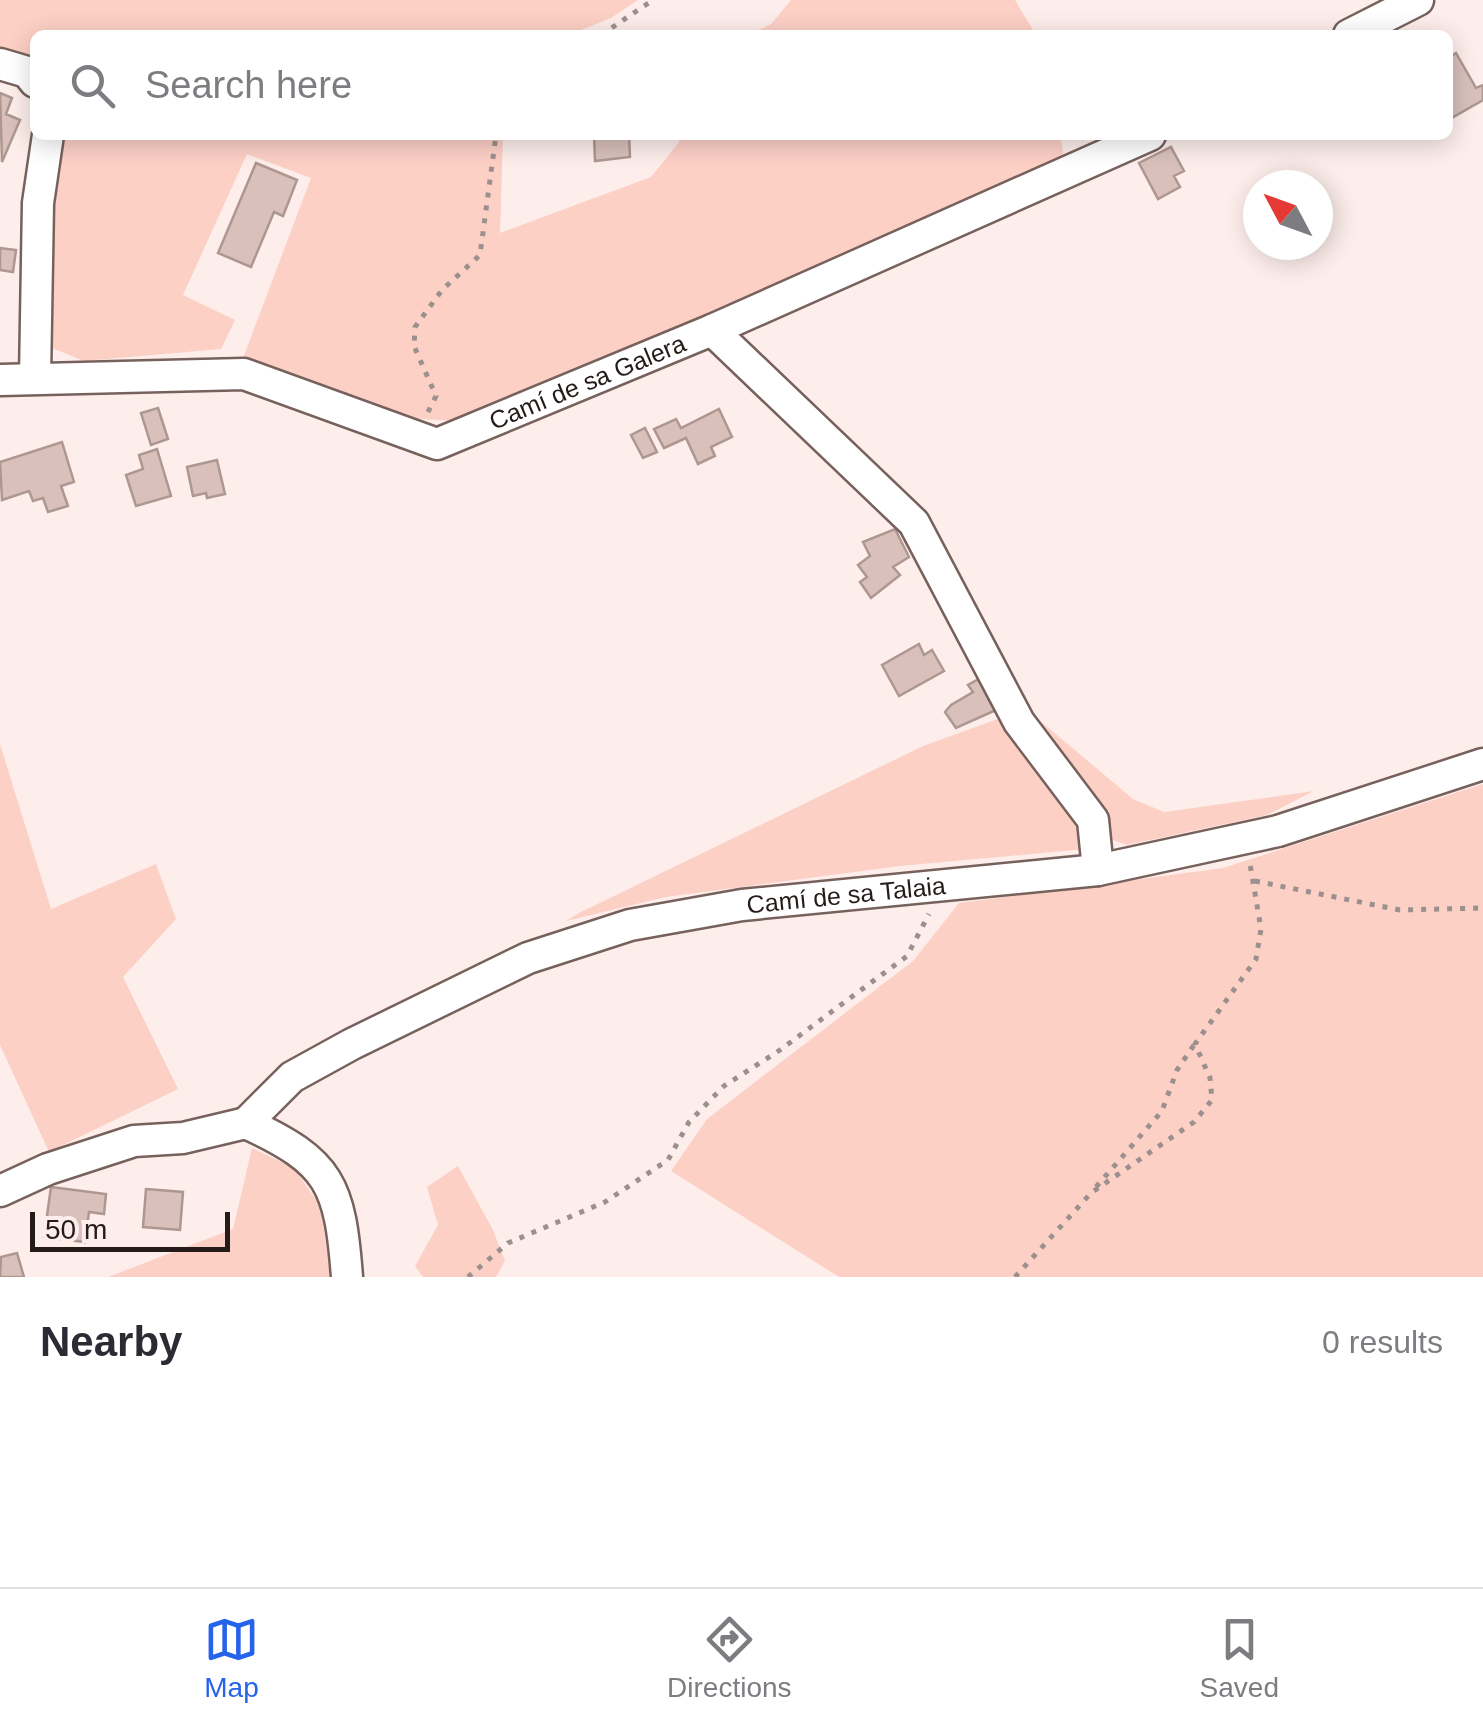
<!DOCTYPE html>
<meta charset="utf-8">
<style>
:root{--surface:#fff;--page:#f2f2f3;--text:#2b2b33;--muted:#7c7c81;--line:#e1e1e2;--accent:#2563eb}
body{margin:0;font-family:Arial,sans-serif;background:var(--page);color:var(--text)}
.compass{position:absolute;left:1243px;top:170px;width:90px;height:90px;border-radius:50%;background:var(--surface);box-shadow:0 5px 25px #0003;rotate:311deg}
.scale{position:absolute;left:30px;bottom:25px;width:200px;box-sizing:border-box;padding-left:10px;border:5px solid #251c1a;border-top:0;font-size:28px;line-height:35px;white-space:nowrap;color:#251c1a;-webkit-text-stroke:8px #fdeeeb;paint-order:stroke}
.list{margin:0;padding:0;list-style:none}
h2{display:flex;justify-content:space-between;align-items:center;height:130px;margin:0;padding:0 40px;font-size:42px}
h2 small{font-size:32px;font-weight:400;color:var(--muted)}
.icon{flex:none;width:55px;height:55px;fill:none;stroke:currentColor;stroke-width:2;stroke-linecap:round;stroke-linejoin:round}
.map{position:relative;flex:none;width:1483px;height:1277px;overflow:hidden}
.search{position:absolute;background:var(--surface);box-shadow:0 5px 25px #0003;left:30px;right:30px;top:30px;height:110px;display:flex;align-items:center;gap:25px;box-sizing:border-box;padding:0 35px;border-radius:15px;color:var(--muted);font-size:38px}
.sheet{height:310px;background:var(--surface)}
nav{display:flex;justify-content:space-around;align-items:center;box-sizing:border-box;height:140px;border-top:2px solid var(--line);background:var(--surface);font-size:28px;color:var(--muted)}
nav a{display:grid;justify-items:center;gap:5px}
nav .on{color:var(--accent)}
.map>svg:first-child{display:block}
.green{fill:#fdd0c6}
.building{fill:#d9c0bb;stroke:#ae9691;stroke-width:2.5}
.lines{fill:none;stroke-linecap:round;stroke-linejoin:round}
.minor-casing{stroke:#77615c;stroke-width:35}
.path{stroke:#9c908e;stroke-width:5;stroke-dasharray:5 8;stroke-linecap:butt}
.minor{stroke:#fff;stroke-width:30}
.labels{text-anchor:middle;stroke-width:9;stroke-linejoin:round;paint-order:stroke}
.street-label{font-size:25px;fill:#251c1a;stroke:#fdeeeb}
</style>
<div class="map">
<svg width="1483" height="1277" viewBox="0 0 1483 1277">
<rect width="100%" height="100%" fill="#fdeeeb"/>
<path class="green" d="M0,0H638L611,18L569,35H35V72L0,58Z
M791,0H1015L1036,35H749L771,24Z
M54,135H503L500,233L651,177L679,142L677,135H1060L1064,157L467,422L409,418L243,358L311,178L247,154L183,295L235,320L221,349L84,361L47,346Z
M1026,709L1133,799L1164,812L1314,791L1267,815L1127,845L1110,839Z
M1006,716L1083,824L1086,849L900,866L666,897L566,921L581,912L923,746Z
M0,744L51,909L156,864L176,919L123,977L178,1089L49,1152L0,1045Z
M1483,784V1277H839L671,1171L707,1119L913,961L959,903L1223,868Z
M252,1148L294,1168L321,1207L330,1277H108L233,1229Z
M458,1166L493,1230L505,1261L496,1277H423L415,1266L438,1225L427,1187Z"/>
<path class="building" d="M1456,53L1476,88L1483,85V100L1448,120V58Z
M0,93L12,98L6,114L20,120L2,162Z
M594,135H629L630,157L595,161Z
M1171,147L1184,171L1174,176L1180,187L1158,199L1139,163Z
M256,163L297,180L283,216L274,212L251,267L218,253Z
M0,248L16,250L13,272L0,270Z
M158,408L168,439L151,445L141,413Z
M719,409L732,437L711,447L715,456L698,464L686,438L664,448L654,429L676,419L681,428Z
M645,428L657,452L643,458L631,435Z
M62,442L74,482L61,486L68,506L48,512L43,498L33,501L29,491L2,500L0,462Z
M157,449L171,496L136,506L126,475L143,469L139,455Z
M217,460L225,494L207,498L206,493L193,496L187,467Z
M895,529L909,557L893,567L900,575L871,598L860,582L867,577L858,565L870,556L863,542Z
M919,644L924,655L932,650L944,671L899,696L882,665Z
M984,676L996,710L956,728L945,712L951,705L973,692L968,685Z
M51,1187L106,1194L104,1214L89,1212L85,1242L44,1237Z
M146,1189L183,1192L180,1230L143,1227Z
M17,1253L24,1277H0L1,1257Z"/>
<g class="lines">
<g class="minor-casing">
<g id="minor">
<path d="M1349,35L1418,0"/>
<path d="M0,64L27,72L35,82"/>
<path d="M712,330L914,523L1019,722L1093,820L1098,870"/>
<path d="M35,378L38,203L48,135"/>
<path id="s1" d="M0,380L244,374L437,444L712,330L1150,135"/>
<path id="s2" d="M246,1123L292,1077L352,1044L528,958L630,925L742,905L1098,870L1278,831L1483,764"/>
<path d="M246,1123C331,1162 340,1185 347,1277"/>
<path d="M0,1191L48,1169L134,1141L183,1138L246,1123"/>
</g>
</g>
<path class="path" d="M601,35L653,0
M428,412L436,396L414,346L415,327L442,290L480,255L496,135
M1255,881L1400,910L1483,908
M1096,1187L1162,1111L1177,1070L1194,1045
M468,1277L508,1243L605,1202L668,1160L689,1122L724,1086L780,1050L907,956L929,914
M1015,1277L1091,1193L1194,1122L1212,1100L1210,1078L1195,1044L1256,959L1261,929L1250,864"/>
<use href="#minor" class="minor"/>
</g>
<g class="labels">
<g class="street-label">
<text dy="9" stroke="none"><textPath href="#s1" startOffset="612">Camí de sa Galera</textPath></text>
<text dy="9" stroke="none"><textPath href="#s2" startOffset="655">Camí de sa Talaia</textPath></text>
</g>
</g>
</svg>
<svg class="compass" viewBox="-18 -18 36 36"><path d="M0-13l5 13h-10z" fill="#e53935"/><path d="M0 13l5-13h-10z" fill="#7c7c81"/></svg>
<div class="scale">50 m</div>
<div class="search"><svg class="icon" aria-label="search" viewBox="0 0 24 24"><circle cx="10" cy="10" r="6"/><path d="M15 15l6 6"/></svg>Search here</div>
</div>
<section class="sheet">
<h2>Nearby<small>0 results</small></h2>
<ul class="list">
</ul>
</section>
<nav>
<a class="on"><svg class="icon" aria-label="map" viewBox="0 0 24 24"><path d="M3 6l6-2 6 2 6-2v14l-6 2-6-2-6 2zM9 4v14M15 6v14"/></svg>Map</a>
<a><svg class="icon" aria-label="directions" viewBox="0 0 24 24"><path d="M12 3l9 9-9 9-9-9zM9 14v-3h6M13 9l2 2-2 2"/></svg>Directions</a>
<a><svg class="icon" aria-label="saved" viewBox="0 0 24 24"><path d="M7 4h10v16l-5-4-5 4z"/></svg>Saved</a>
</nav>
